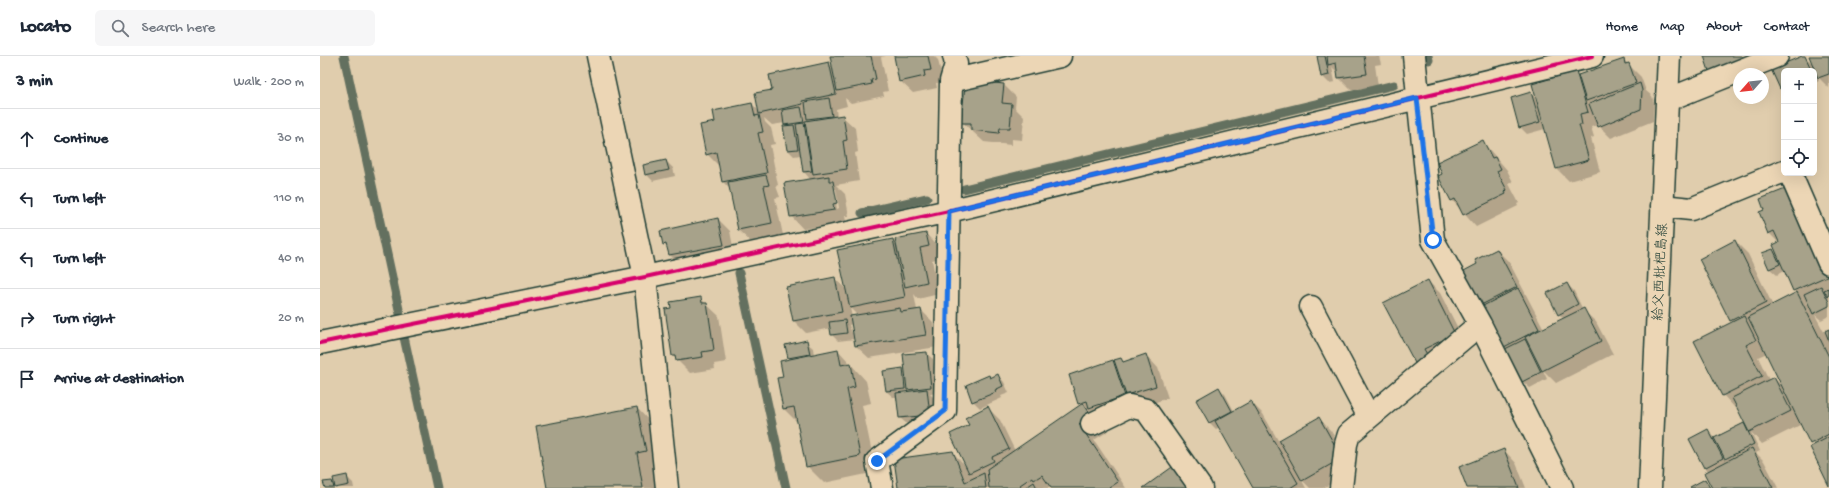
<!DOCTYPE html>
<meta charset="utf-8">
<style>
:root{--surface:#fff;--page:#f6f6f7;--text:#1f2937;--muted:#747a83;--line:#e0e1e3}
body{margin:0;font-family:"Gochi Hand","Klee One",sans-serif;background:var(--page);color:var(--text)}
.controls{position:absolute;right:12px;top:12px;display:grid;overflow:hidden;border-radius:6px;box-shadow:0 4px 16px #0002}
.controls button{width:36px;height:36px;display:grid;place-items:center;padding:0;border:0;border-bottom:1px solid var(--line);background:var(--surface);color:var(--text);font:20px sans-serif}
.compass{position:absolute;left:1413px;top:12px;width:36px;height:36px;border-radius:50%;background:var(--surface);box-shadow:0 4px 16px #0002;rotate:243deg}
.stop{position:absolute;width:12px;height:12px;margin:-9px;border:3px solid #1a73e8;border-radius:50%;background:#fff}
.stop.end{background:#1a73e8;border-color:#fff;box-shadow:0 1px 4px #0008}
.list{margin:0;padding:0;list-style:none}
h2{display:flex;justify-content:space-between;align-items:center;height:52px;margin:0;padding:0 16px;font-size:17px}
h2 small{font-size:13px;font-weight:400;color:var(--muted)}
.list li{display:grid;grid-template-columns:26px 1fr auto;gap:12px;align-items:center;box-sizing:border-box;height:60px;padding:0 16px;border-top:1px solid var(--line)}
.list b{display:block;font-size:15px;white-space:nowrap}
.list em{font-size:13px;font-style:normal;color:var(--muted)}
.icon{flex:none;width:22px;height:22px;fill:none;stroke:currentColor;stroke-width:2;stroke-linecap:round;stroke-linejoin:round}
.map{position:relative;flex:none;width:1509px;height:432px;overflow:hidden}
header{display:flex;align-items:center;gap:24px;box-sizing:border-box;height:56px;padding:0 20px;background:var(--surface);border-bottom:1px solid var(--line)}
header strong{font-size:19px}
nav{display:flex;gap:22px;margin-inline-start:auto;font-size:14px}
.search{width:280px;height:36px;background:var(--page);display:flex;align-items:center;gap:10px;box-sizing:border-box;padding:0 14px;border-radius:6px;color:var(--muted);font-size:15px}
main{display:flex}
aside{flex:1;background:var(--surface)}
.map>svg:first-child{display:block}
.shadow{fill:#0003;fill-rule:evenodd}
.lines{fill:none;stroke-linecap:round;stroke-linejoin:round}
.stream{stroke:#63705f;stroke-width:9}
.building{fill:#a7a28a;stroke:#1f3d34}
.minor-casing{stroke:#1f3d34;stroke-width:25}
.major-casing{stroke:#1f3d34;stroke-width:25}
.minor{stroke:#ecd6b5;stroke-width:22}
.major{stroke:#ecd6b5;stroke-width:22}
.cycleway-casing{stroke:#ecd6b5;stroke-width:6}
.cycleway{stroke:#d6006c;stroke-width:4}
.route{stroke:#1a73e8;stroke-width:5}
.labels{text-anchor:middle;stroke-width:3;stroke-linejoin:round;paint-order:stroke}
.street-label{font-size:14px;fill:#1f3d34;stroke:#ecd6b5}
</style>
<header>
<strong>Locato</strong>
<div class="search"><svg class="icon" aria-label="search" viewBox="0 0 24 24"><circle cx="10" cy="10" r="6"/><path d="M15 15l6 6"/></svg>Search here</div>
<nav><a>Home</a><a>Map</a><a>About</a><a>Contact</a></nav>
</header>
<main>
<aside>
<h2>3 min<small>Walk · 200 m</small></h2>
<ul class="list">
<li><svg class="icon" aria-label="ahead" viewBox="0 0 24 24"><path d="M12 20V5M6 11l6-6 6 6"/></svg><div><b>Continue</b></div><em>30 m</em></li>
<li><svg class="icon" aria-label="left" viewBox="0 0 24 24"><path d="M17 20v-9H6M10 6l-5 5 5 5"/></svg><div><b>Turn left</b></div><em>110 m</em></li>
<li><svg class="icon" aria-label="left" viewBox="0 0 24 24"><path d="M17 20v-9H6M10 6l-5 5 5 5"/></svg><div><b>Turn left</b></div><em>40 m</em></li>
<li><svg class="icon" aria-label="right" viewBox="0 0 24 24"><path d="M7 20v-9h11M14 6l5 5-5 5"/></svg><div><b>Turn right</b></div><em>20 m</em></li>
<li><svg class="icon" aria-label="arrive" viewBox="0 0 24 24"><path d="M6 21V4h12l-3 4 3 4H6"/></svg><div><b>Arrive at destination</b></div></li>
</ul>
</aside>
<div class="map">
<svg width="1509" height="432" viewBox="0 0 1509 432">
<rect width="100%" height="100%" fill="#e0cdad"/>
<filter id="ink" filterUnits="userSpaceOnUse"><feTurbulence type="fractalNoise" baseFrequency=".025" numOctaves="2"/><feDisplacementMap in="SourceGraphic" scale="8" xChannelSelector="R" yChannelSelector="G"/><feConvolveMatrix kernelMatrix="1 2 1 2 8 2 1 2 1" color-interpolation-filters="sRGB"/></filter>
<g filter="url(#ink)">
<path class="shadow" d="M511,0H566L561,1L568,35L563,36L564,40L531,47L525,42L527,50L516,53L517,61L522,60L535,72L538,96L535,97L539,125L516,129L525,138L529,160H525L526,166L483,173L471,160L491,124L484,116L481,99L474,100L468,94L467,71L465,67L452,69L444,62L445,66L451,72L455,88L450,89L458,129L456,130L460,141L455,142L463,179L431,186L418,174L410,133L403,126L400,111L387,98L396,67L432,48L439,55L453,34L509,8L514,12ZM514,133H516L519,152L517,153Z
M575,0H614L618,4L623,26L616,27L617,32L593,37L580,25Z
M998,0H1006L1008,2V0H1059L1061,8L1055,9L1058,30L1031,34L1019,22L1018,17L1012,11L1015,26L1009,27L1002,20Z
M1484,0L1493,8L1490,0H1509V32L1497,20L1499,25L1494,27V15H1464V36L1453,13Z
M1304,4L1321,21L1326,35L1332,40L1334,47L1333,65L1291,82L1278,69L1271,71L1274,81L1271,82L1280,116L1249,125L1237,113L1225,73L1207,78L1200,71L1211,37L1217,43L1256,16L1259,20Z
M684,29L696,41L695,52L704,61L702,84L691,83V89L664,86L642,66L656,32Z
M1162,85L1187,114L1193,126L1189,128L1199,147L1197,148L1198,150L1156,171L1132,144L1124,118Z
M346,105L353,112L355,120L333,125L326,118Z
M1440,157L1509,212V260L1501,264L1495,259L1504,276L1509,274V428L1494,390L1482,368L1442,388L1431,376L1440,395L1436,397L1444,405L1458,432H1393L1389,416L1385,411L1388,374L1395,382L1423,368L1429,374L1418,350L1415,352L1403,339L1414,267L1411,264L1415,185L1428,198L1453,250L1477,238L1474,234L1465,215L1457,219L1450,213L1444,198L1453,194L1458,198L1459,187L1449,177ZM1488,246L1491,252L1486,247ZM1447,297L1462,330L1454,322L1449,324L1438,301Z
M398,163L410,175L415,201L362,211L350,199L348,193L344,188Z
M606,178L618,190L621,202L612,204L619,238L598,243L594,238L597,254H601L613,266L617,291L549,302L536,290L535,283L518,285L512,279L511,272L486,277L474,265L467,232L514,222L527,234L573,184L577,188ZM530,252L538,260L532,261ZM533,268L534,277H532L529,269Z
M1177,194L1189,206L1224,273L1244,263L1239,258L1247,228L1254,235L1263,254L1276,266L1293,298L1236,327L1223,314L1227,323L1210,332L1203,326L1160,249L1158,209Z
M1108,225L1120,237L1147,290L1097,308Z
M381,243L399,260L406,306L394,308L395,313L370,317L353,300Z
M486,286L493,292L494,299L518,294L546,325L551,347L542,349L556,416L504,427L487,410L478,367L464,353V322L471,304L469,302Z
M606,297L613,303L617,337L610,338L613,341L616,365L587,368L580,362L578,341H573L566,335L582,313L586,317Z
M826,299L838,312L848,342L779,365L787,376L774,384L806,432H579L632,396L646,410L650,370L668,352L680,364L695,395L762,350L759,347L793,306L797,310L801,303L804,306Z
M678,319L684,326L689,337L681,340L682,342L660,352L653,345L668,320L671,323Z
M899,332L905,338L914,355L931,346L943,358L959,386L999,362L1011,375L1034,415L1003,432H990L981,423L986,432H934L900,371L896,373L890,367L877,344Z
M317,352L333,369L341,411L333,413L336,432H228Z
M1184,394L1196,407L1206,432H1148Z
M26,420L33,427L34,432H6L12,426L16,430Z"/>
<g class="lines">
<path class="stream" d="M24,0L80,258
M1108,0L1109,4
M644,133L1074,29
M542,157L607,142
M419,217L466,432
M84,281L117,432"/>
</g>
<path class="building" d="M510,0H551L556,23L551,24L552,28L517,35Z
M574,0H608L611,14L604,15L605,20L579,26Z
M997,0H1005L1009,19L1001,21Z
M1007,0H1044L1047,18L1018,22L1016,7L1008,9Z
M1384,0H1422L1423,4L1389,15Z
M1482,0H1485L1492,15H1464V31L1460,33L1451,13Z
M1489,0H1509V18L1498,22Z
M1304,3L1305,8L1309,7L1316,27L1266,45L1258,19Z
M509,6L516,38L482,45L483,48L439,58L435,37L452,34L449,19Z
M1256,15L1268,56L1260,58L1262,69H1259L1269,104L1236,113L1212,28Z
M656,25L684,28L682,47L692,48L690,72H680L679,77L651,74V67H641L645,30L655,31Z
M1320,27L1322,34L1321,53L1278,71L1269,48Z
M1211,36L1220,66L1199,72L1191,42Z
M509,42L512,60L487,63L485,46Z
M432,47L435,60L439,59L443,76L438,77L447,117L402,126L396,96L386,99L380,69L395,66L393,55Z
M481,51L484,66L464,69L462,54Z
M523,59L527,84L523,85L527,113L493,118L485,65Z
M484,67L492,115L483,116L476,68Z
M474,69L478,93L467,94L463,70Z
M1163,84L1172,102L1175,101L1181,113L1177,115L1187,134L1185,136L1186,138L1143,159L1135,143L1131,145L1118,120L1122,118L1117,106Z
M346,104L349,114L325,119L323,109Z
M446,119L449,129L444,130L452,167L418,174L408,126Z
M509,120V125H513L517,147L513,148L514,154L470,161L464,127Z
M1468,132L1507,220L1473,235L1453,189L1459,186L1454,175L1448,178L1439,156L1444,154L1440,143Z
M398,162L404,189L349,199L346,188L343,189L340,175Z
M606,177L609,190L600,192L607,226L585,231L575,183Z
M573,183L585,241L530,252L517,194Z
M1415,184L1446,247L1410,265L1379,203Z
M1177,193L1197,231L1159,250L1142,216L1157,208L1155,204Z
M1453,193L1460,208L1449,213L1442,197Z
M515,221L522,256L473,265L466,231Z
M1108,224L1135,278L1104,293L1109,302L1096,309L1063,247Z
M1247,227L1258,248L1238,259L1227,237Z
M1501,230L1509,246V250L1493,258L1484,238Z
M1198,232L1219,273L1182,292L1161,251Z
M1509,232V240L1508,241L1504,234Z
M1477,236L1509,301V378L1490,388L1428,261Z
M381,241L382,247H387L394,294L382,296L383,301L356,305L355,300H352L345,253L351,252L350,246Z
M580,252L581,256L601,253L606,279L535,290L530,260Z
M1264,252L1281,285L1222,315L1205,281Z
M1424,260L1436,284L1426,289L1442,320L1402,340L1374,285Z
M525,264L527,277L511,279L509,266Z
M1509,273V285L1505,275Z
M1205,283L1221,316L1202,326L1185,293Z
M487,284L490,298L468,302L465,289Z
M518,293L521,309L531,307L535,331L527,333L540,400L486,411L474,351L463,353L457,322L463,321L460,305Z
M607,296L611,331L587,334L583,298Z
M826,298L836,330L806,339L794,304L801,302L803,306Z
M793,304L805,340L769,352L767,345L758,348L749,319Z
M583,312L585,333L566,335L563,315Z
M678,318L683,330L675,334L676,336L652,346L646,329L669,319L670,322Z
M1454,321L1471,355L1429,376L1412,342Z
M899,331L912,355L889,367L876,344Z
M607,333L610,359L579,362L576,337Z
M931,345L978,427L970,432H933L895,365Z
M763,347L771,359L759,368L798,426L789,432H731L722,419L714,424L712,421L700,429L701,432H669L667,413Z
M668,350L689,393L672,401L674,405L649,417L630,378L649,369L645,362Z
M317,351L326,395L317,397L323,432H227L216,370Z
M999,361L1022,402L982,425L959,384Z
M1424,367L1434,388L1405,403L1394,382Z
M1388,373L1403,402L1384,412L1369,383Z
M1509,381V430L1490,391Z
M1432,392L1453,432H1392L1384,417Z
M1184,393L1199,432H1147L1139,411Z
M633,395L645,426L664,417L666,432H578L574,403Z
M855,409L872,432H823Z
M27,419L29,429L15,432L13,422Z
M1385,423L1390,432H1371L1370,431Z
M12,425L14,432H5L3,426Z
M714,426L717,432H705Z"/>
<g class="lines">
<g class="minor-casing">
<path id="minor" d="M278,0L325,221L347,432
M1094,0L1113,184L1160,268L1242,432
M631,25L740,0
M1347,44L1457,0
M1470,117L1509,207
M1342,150L1371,153L1464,115
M991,251L1049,361
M0,287L325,221L629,155L1272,0
M772,368L809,350L826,354L881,432
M562,432L557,405L625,355L631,25L636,8L634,0
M1021,432L1026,388L1029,378L1160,268"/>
</g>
<g class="major-casing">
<path id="major" d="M1330,432L1349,0"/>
</g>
<use href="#minor" class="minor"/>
<use href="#major" class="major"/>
<g class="cycleway-casing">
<path id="cycleway" d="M0,287L325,221L629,155L1272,0"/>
</g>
<use href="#cycleway" class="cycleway"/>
</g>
</g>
<g class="lines" filter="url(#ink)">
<path class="route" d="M557,405L625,355L629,155L1097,42L1113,184"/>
</g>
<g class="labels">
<g class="street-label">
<text transform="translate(1339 216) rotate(-87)" y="5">給父西枇杷島線</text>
</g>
</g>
</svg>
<div class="controls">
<button>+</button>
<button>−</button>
<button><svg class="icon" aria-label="locate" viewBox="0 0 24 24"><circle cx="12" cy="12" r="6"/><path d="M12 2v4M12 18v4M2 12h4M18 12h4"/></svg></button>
</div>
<svg class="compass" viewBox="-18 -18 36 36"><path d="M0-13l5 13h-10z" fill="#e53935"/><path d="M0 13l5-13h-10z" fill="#747a83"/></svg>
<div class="stop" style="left:1113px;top:184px"></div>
<div class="stop end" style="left:557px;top:405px"></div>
</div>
</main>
